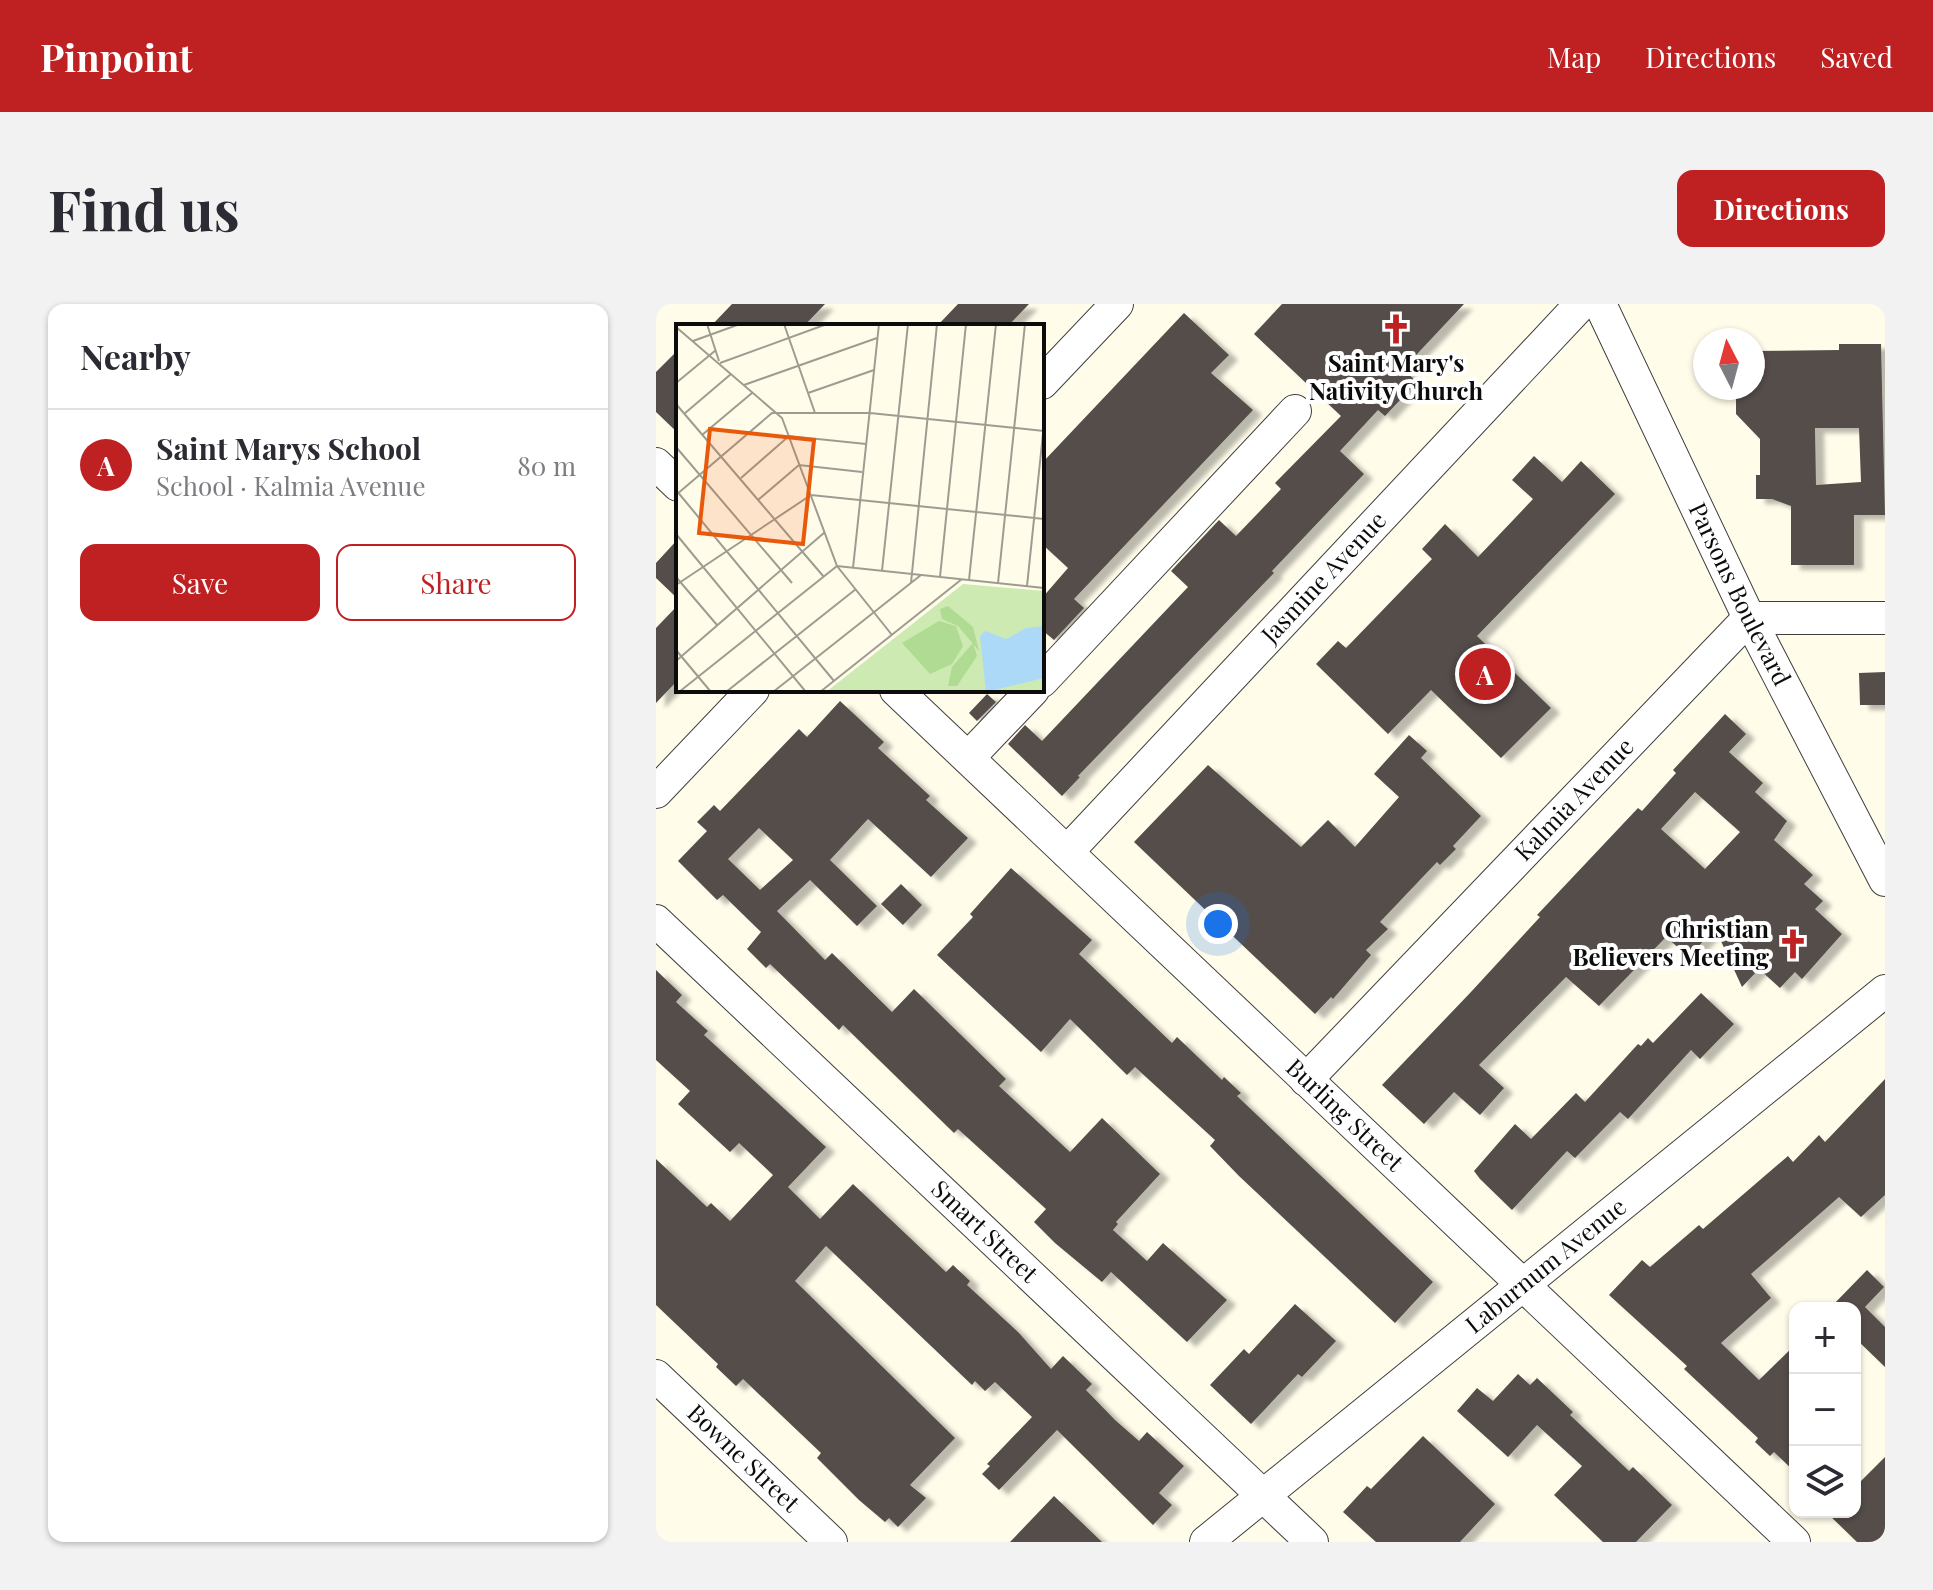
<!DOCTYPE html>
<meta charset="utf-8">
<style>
:root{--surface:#fff;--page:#f2f2f3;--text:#2b2b33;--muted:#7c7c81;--line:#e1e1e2;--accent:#bf2022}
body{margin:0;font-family:"Playfair Display",serif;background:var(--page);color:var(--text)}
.controls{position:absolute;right:24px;bottom:24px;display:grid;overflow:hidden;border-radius:16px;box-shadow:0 2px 6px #0004}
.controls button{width:72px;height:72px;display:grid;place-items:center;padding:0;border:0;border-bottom:2px solid var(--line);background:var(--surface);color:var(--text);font:40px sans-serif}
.compass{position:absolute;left:1037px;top:24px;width:72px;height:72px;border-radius:50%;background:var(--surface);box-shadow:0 2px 6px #0004;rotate:354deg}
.you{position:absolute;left:562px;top:620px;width:28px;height:28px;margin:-20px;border:6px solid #fff;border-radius:50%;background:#1a73e8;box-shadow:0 0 0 12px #1a73e833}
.badge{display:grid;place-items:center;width:52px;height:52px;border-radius:50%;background:var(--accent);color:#fff;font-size:26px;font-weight:700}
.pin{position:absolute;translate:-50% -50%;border:4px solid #fff;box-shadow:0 2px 8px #0006}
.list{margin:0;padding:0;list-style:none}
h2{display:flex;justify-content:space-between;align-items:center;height:104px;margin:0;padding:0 32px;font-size:34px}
h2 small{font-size:26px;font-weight:400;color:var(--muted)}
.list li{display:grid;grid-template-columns:52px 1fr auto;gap:24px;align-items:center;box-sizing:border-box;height:112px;padding:0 32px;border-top:2px solid var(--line)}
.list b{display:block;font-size:30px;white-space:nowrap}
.list p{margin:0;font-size:26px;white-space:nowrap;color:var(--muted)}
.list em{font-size:26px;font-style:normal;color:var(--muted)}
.actions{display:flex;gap:16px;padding:24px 32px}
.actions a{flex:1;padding:18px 0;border:2px solid var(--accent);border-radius:16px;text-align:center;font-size:28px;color:var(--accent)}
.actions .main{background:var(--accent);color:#fff}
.icon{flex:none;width:44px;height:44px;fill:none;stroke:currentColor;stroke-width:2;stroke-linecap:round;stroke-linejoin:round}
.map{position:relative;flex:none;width:1229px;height:1238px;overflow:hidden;border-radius:16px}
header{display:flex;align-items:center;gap:48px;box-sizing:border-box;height:112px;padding:0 40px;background:var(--accent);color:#fff}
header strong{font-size:38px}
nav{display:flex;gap:44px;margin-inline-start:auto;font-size:28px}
.intro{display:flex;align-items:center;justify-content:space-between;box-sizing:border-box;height:192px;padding:0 48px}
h1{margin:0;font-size:56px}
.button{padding:20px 36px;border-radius:16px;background:var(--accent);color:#fff;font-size:28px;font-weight:700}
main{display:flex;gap:48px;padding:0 48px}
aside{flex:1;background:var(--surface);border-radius:16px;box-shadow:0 2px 6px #0004}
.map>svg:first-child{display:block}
.building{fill:#554d48;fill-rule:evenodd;filter:url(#shadow)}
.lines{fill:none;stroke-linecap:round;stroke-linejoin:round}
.minor-casing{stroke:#3f3f3f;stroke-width:34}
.minor{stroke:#fff;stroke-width:32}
.labels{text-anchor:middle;stroke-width:8;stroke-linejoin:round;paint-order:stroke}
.poi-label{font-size:24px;font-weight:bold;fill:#0c0c0c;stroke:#fff}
.street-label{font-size:24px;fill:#0c0c0c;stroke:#fff}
.inset-road{fill:none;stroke:#9e9c91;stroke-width:2}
.view{fill:#e8590c;fill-opacity:0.15;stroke:#e8590c;stroke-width:4}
.inset-edge{fill:none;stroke:#0c0c0c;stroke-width:4}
</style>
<header>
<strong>Pinpoint</strong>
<nav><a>Map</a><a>Directions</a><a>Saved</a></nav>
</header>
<div class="intro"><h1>Find us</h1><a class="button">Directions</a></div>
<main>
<aside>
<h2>Nearby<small></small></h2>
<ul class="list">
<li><span class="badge">A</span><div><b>Saint Marys School</b><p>School · Kalmia Avenue</p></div><em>80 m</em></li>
</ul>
<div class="actions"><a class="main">Save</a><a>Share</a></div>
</aside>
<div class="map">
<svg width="1229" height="1238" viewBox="0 0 1229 1238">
<defs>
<filter id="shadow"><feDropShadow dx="9" dy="5" stdDeviation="2" flood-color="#0004"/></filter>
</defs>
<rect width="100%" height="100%" fill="#fffcea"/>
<path class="building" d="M76,0H169L148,22H55Z
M302,0H373L352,22H281Z
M626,0H808L747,65L761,78L729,112L722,106L684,147L708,170L616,267L618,269L422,472L424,473L406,492L352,440L369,421L386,437L532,283L515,267L563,216L580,232L625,185L619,179L685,112L598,30Z
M528,9L573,51L555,69L597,106L418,295L428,304L398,336L386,326V294L412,264L386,240V159Z
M1183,40H1225L1229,211H1198V261H1135V202L1116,195H1100V171H1104V135L1080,110V84H1097V47L1183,46ZM1159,124H1203L1205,178L1160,181Z
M22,46V129L0,108V68Z
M878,152L906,178L925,157L959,190L821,332L895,404L845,454L775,386L732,430L660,360L682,337L690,344L776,255L766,245L789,220L822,253L877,195L856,176Z
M22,235V295L0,274V259Z
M22,301V376L0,399V324Z
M1229,368V401H1204L1203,369Z
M331,390L340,398L321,417L313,409Z
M184,397L228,438L222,444L274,492L270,496L312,534L275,573L212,515L174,556L221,602L201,622L154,576L121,607L169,656L176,649L236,708L258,685L350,775L343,782L414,848L446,814L504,870L460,918L462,920L457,926L491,957L507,939L571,996L531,1038L455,968L446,978L399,939L378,918L390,905L302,825L298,829L187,721L183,726L114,660L110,664L91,645L105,628L67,591L61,596L22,557L51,527L41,518L58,501L64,507L143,425L151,433ZM103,524L137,556L104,586L72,555Z
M1069,410L1090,430L1073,448L1107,479L1099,488L1131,517L1118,536L1157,571L1148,580L1167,597L1159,605L1186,630L1146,675L1139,668L1124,684L1103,665L1086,683L1059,624L1033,653L1010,633L943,702L910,673L823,761L848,784L824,811L798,788L768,820L726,781L814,689L884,613L881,611L982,504L986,507L1020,469L1017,466ZM1039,488L1084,528L1049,565L1005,525Z
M753,431L771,447L765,454L825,512L797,542L800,545L784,561L781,558L724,618L732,625L710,646L715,651L677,695L675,693L659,710L478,538L552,461L645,543L672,516L699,543L743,493L718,470Z
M355,564L436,636L423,650L516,739L521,733L566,776L568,773L585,789L581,792L777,978L739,1019L583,872L554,842L559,836L479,763L471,771L414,715L385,748L281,651L317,613L314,610Z
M245,580L266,601L247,621L225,600Z
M0,666L26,691L20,698L52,727L48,731L170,843L132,883L164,915L197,880L290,968L297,961L314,977L311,981L363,1029L395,1065L407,1052L436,1080L430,1086L459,1116L483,1137L491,1128L528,1162L503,1189L516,1201L497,1221L401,1126L343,1186L326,1170L334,1162L331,1160L376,1113L339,1078L329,1087L319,1077L316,1081L170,942L139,977L299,1134L254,1181L270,1194L242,1223L233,1214L229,1218L203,1196L161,1154L165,1149L87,1075L80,1082L60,1063L62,1060L0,1001V855L51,903L55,899L74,917L117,871L83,839L74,848L22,800L34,787L0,756Z
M1045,689L1078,720L1044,755L1035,746L972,815L964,808L919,854L911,847L856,906L824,875L818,867L859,820L875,835L920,789L929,798L982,740L985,742L992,734L997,739Z
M1229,775V891L1205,913L1183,893L1095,970L1115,994L1065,1039L1103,1076L1139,1041V1168L1118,1148L1114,1152L1099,1138L1102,1134L1028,1065L1031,1062L953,991L986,956L994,963L1043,921L1047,925L1132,852L1137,858L1163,831L1169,838Z
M1211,966L1228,983L1209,1003L1229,1023V1063L1199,1034V1004H1174Z
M639,1000L680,1037L646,1073L642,1070L595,1120L554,1081L588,1045L593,1050Z
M862,1070L874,1081L881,1074L917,1108L914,1111L973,1167L977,1163L1016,1201L980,1238H947L898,1191L926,1162L881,1121L852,1153L801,1107L821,1084L837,1097Z
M767,1132L839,1200L804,1238H720L687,1208L711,1182L715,1185Z
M1229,1153V1238H1201L1170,1208H1199V1183Z
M398,1192L446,1238H354Z"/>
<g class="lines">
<g class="minor-casing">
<g id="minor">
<path id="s1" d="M944,0L1093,314L1229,576"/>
<path d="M386,79L461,0"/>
<path d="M0,160L22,181"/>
<path d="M386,377L639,107"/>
<path id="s2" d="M240,386L1138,1238"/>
<path d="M312,454L377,386"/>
<path d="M0,488L97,386"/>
<path id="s3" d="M411,548L925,0"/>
<path id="s4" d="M0,617L656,1238"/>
<path id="s5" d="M650,776L1093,314H1229"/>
<path id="s6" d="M0,1072L175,1238"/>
<path id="s7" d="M550,1238L1229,687"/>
</g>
</g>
<use href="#minor" class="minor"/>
</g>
<defs>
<g id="church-bare" transform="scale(2.4)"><path d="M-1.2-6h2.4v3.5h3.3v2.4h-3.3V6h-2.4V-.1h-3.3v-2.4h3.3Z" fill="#bf2022" stroke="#fff" stroke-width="2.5" paint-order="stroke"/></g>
</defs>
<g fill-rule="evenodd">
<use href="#church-bare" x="740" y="25"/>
<use href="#church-bare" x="1137" y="640"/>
</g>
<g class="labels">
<g class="poi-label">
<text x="740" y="68">Saint Mary's<tspan x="740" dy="28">Nativity Church</tspan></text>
<text x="1113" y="634" text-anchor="end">Christian<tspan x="1113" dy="28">Believers Meeting</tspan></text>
</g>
<g class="street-label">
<text dy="8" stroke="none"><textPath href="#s3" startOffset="376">Jasmine Avenue</textPath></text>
<text dy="8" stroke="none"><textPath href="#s1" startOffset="322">Parsons Boulevard</textPath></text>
<text dy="8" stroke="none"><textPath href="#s5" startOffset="388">Kalmia Avenue</textPath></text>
<text dy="8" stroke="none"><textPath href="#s2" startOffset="618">Burling Street</textPath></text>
<text dy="8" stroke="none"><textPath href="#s4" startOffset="452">Smart Street</textPath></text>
<text dy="8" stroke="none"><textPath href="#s7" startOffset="438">Laburnum Avenue</textPath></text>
<text dy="8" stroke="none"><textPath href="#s6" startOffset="120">Bowne Street</textPath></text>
</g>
</g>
<g transform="translate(20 20)">
<rect width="368" height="368" fill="#fffcea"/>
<path d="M287,260L368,267V368H150Z" fill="#ceeab3"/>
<path d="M272,282L297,303L303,327L282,302L266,295L264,285ZM263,297L280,302L287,322L276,340L254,350L226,319ZM297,319L301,332L281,362H272L276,343Z" fill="#b0db92"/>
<path d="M368,302V354L310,368L304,312L309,307L330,315L350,304Z" fill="#add9f8"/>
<path class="inset-road" d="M31,0L43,37M108,0L139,89M0,3L106,94L161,242L216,311M17,17L64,0M44,39L151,0M0,59L40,26M68,61L201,14M132,69L198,46M0,80L148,253M8,90L55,50M26,111L76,69M0,123L116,259M65,154L113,112L190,120M0,166L158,357M0,171L96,89H194L368,107M82,176L123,141L186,148M0,210L130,368M177,244L203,0M206,247L232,0M0,253L41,301M264,253L290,0M293,256L320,0M235,259L261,0M322,259L349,0M0,261L135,171L368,195M351,262L368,100M0,326L35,368M0,337L149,208M3,368L161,242L368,264M50,368L180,265M97,368L245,251M144,368L286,255"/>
<path class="view" d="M34,105L138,116L127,220L23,209Z"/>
<rect width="368" height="368" class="inset-edge"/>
</g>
</svg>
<div class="controls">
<button>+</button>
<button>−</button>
<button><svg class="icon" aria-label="layers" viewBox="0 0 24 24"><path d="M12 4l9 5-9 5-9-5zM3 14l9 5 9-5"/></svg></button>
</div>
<svg class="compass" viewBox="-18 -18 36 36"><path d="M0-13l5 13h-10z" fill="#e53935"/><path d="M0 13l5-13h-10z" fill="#7c7c81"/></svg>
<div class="you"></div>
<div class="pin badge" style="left:829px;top:370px">A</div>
</div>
</main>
